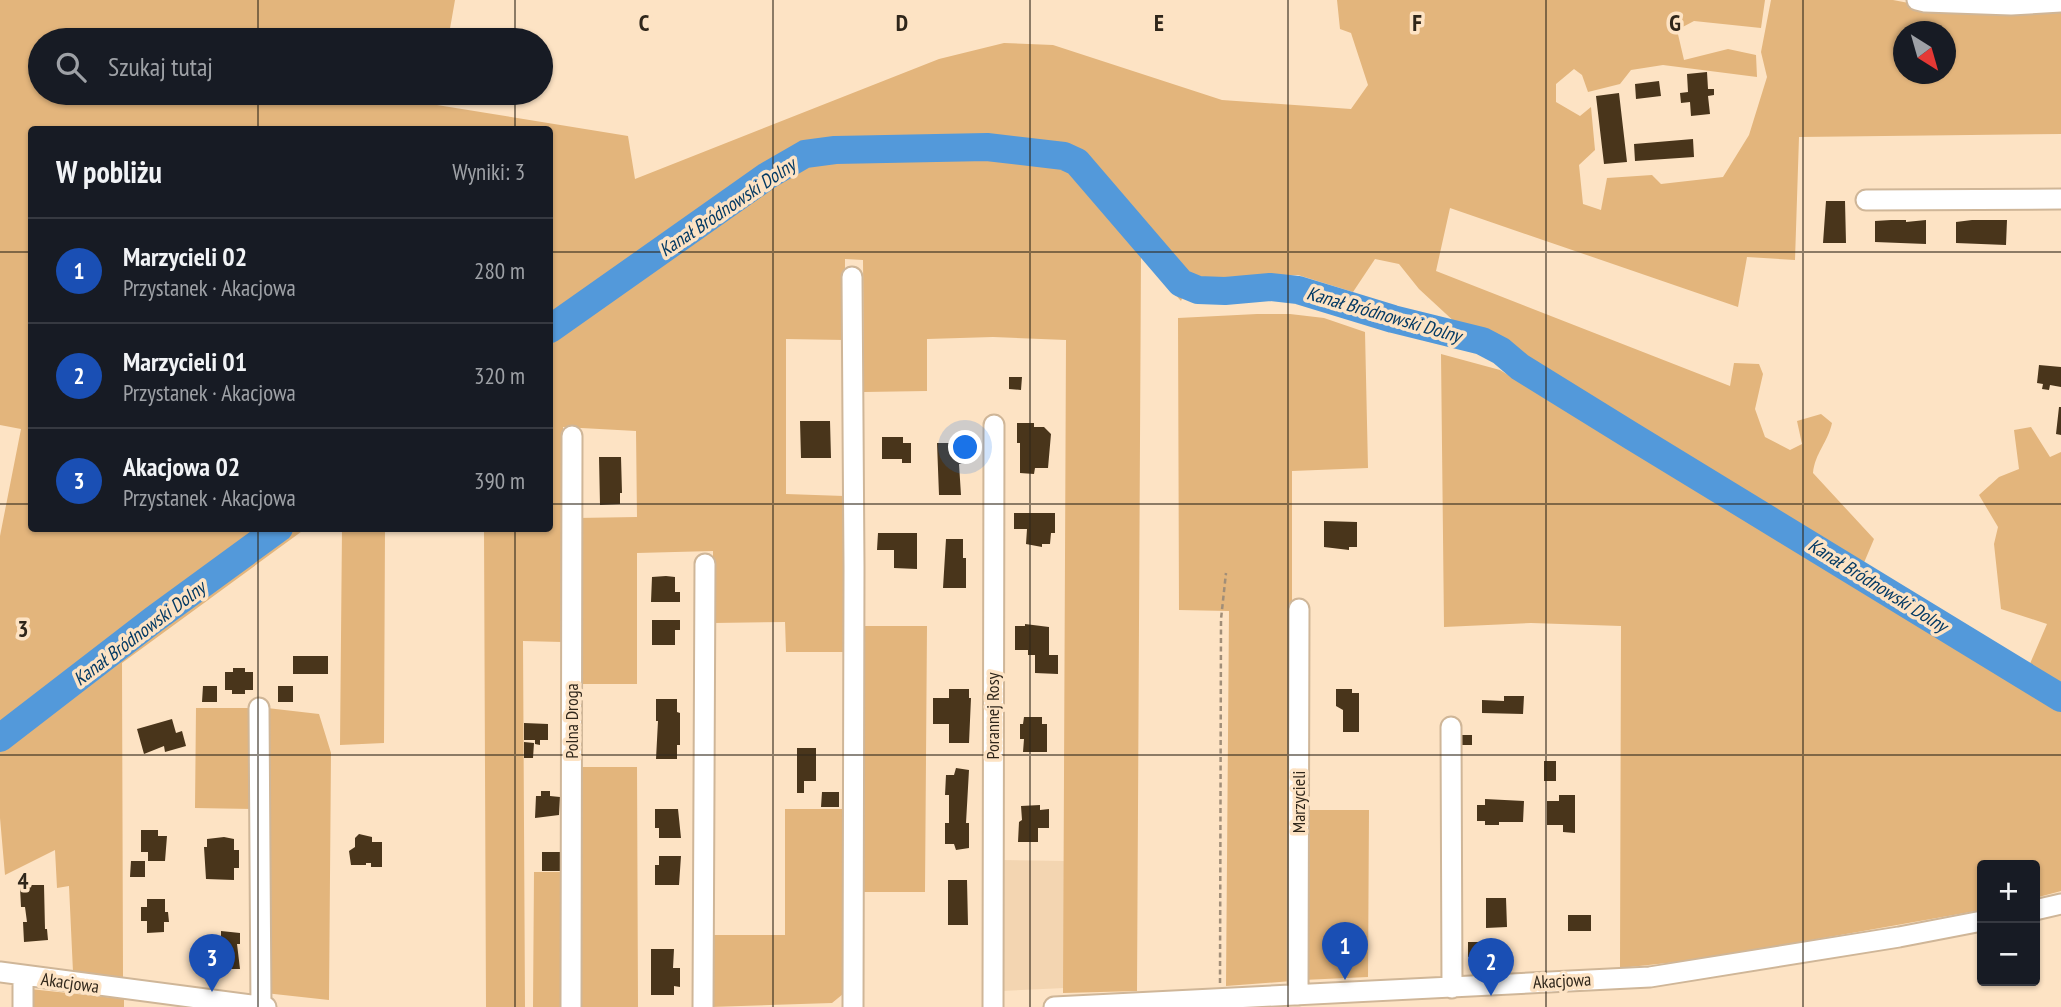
<!DOCTYPE html>
<html lang="pl">
<meta charset="utf-8">
<style>
:root{--surface:#171b24;--page:#20242c;--text:#f1f3f6;--muted:#9ea1a6;--line:#363941;--accent:#c2a396}
body{margin:0;font-family:"PT Sans Narrow",sans-serif;background:var(--page);color:var(--text)}
.controls{position:absolute;right:21px;bottom:21px;display:grid;overflow:hidden;border-radius:7px;box-shadow:0 2px 5px #0004}
.controls button{width:63px;height:63px;display:grid;place-items:center;padding:0;border:0;border-bottom:2px solid var(--line);background:var(--surface);color:var(--text);font:35px sans-serif}
.compass{position:absolute;left:1893px;top:21px;width:63px;height:63px;border-radius:50%;background:var(--surface);box-shadow:0 2px 5px #0004;rotate:143deg}
.you{position:absolute;left:966px;top:448px;width:24px;height:24px;margin:-18px;border:5px solid #fff;border-radius:50%;background:#1a73e8;box-shadow:0 0 0 10px #1a73e833}
.badge{display:grid;place-items:center;width:46px;height:46px;border-radius:50%;background:var(--accent);color:#fff;font-size:23px;font-weight:700}
.pin{position:absolute;translate:-50% -58px;filter:drop-shadow(0 2px 4px #0008)}
.pin::after{content:'';position:absolute;top:37px;width:24px;height:21px;background:inherit;clip-path:polygon(0 0,100% 0,50% 100%)}
.list{margin:0;padding:0;list-style:none}
h2{display:flex;justify-content:space-between;align-items:center;height:91px;margin:0;padding:0 28px;font-size:30px}
h2 small{font-size:23px;font-weight:400;color:var(--muted)}
.list li{display:grid;grid-template-columns:46px 1fr auto;gap:21px;align-items:center;box-sizing:border-box;height:105px;padding:0 28px;border-top:2px solid var(--line)}
.list b{display:block;font-size:26px;white-space:nowrap}
.list p{margin:0;font-size:23px;white-space:nowrap;color:var(--muted)}
.list em{font-size:23px;font-style:normal;color:var(--muted)}
.icon{flex:none;width:38px;height:38px;fill:none;stroke:currentColor;stroke-width:2;stroke-linecap:round;stroke-linejoin:round}
.map{position:relative;flex:none;width:2061px;height:1007px;overflow:hidden}
.search{position:absolute;background:var(--surface);box-shadow:0 2px 5px #0004;left:28px;top:28px;width:525px;height:77px;display:flex;align-items:center;gap:18px;box-sizing:border-box;padding:0 24px;border-radius:38px;color:var(--muted);font-size:26px}
.panel{position:absolute;background:var(--surface);box-shadow:0 2px 5px #0004;left:28px;top:126px;width:525px;height:406px;border-radius:7px}
.map>svg:first-child{display:block}
.built{fill:#f3d5b1}
.green{fill:#e3b57c;fill-rule:evenodd}
.lines{fill:none;stroke-linecap:round;stroke-linejoin:round}
.river{stroke:#5399da;stroke-width:28}
.building{fill:#49351b}
.minor-casing{stroke:#cfb698;stroke-width:23}
.path{stroke:#a18e78;stroke-width:2.5;stroke-dasharray:5 3.5;stroke-linecap:butt}
.minor{stroke:#fff;stroke-width:19}
.grid{fill:none;stroke:#2f261a;stroke-width:2;stroke-opacity:0.55}
.labels{text-anchor:middle;stroke-width:7;stroke-linejoin:round;paint-order:stroke}
.street-label{font-size:18px;fill:#2f261a;stroke:#fde3c4}
.water-label{font-size:19px;font-style:italic;fill:#033963;stroke:#fde3c4}
.grid-label{font-size:23px;text-anchor:middle;font-weight:bold;fill:#2f261a;stroke:#fde3c4;stroke-width:7;stroke-linejoin:round;paint-order:stroke}
</style>
<div class="map">
<svg width="2061" height="1007" viewBox="0 0 2061 1007">
<rect width="100%" height="100%" fill="#fde3c4"/>
<path class="built" d="M1001,860L1064,861V988L1002,991Z"/>
<path class="green" d="M0,0H455L448,40H40V93H438L437,105L628,136L635,179L939,59L1004,43L1053,45L1222,100L1351,109L1368,85L1351,33L1340,29L1337,0H1765L1761,28L1694,21L1677,30L1684,60L1728,49L1756,55L1757,77L1663,65L1631,70L1620,84L1588,92L1582,75L1574,69L1556,84V102L1580,116L1591,107L1595,150L1579,165L1583,204L1601,210L1607,178L1652,175L1661,184L1723,177L1749,135L1767,77L1761,52L1771,0H1893L1940,9H2061V134L1799,137L1795,260L1747,257L1738,307L1450,208L1436,271L1730,386L1734,363L1759,364L1763,374L1755,409L1765,437L1790,450L1802,444L1797,421L1821,414L1832,423C1828,442 1815,453 1813,473L1874,539L1863,565L2029,666L2047,624L2001,609L1994,544L1998,527L1979,495L1999,477L2019,469L2014,430L2031,427L2050,457L2061,452V891L2035,898V865H1982V910L1705,959L1620,968L1621,626L1531,623L1444,627L1441,354L1500,370L1531,389L1537,364L1458,325L1419,289L1399,264L1375,259L1353,292L1298,275L1190,278L1181,301L1141,256L1137,991L1063,993L1066,340L993,337L927,339V391L864,392L863,260L845,259V340L786,339V494L844,496L843,652H786L785,622L713,623V551L637,553V684H578L577,518L637,517L636,431L563,427L562,642L523,641L525,1007H486L484,529L550,528V130H32V528L305,529L122,663L123,977L73,972L69,886L57,888L55,850L5,875L0,818V536L21,429L0,425ZM1904,32H1946V74H1904Z
M1257,314H1290L1324,318L1365,332L1368,468L1292,471V981L1226,986L1229,611L1179,610L1178,318Z
M342,529H385L384,743L340,745Z
M863,626H927L925,892H862Z
M196,708H252V809L195,808Z
M267,708L319,714L331,753L329,1000L265,993Z
M578,767H637L638,1007H580Z
M785,809H843V994L832,1003L710,1007L713,935H785Z
M1303,810H1369L1368,977L1303,980Z
M534,872H564V1007H533Z
M30,989L124,999V1007H29Z"/>
<g class="lines">
<path class="river" d="M550,329L767,176L805,154L835,150L987,147L1064,156L1077,162L1181,283L1198,290L1225,291L1270,287L1298,290L1393,319L1482,341L1501,351L1520,367L1630,435L2061,698
M0,738L153,620L279,528"/>
</g>
<path class="building" d="M1707,72L1708,89H1714V95L1708,96L1710,114L1691,116L1690,102L1681,103L1680,93L1688,92L1687,74Z
M1659,81L1661,96L1636,99L1635,84Z
M1619,93L1627,162L1604,164L1596,96Z
M1693,139L1694,157L1635,161L1634,144Z
M1826,201H1845L1846,243H1823Z
M1891,220H1906V222L1926,220V244L1875,242V221Z
M1972,220H2007L2006,245L1956,243V222Z
M2039,365L2061,367V387L2050,385L2049,390L2042,389L2043,384L2037,383Z
M1009,377H1022L1021,390L1009,389Z
M2059,407H2061V435L2056,434Z
M800,421H830L831,458H801Z
M1017,423H1034V427H1044L1051,434L1048,468H1035L1034,474L1020,473V443H1017Z
M882,437H903V443H911V463H902V459H882Z
M937,443H955V448L960,453H965V464H959L961,495H939Z
M599,457H621L622,493H620V504L600,505Z
M1014,513H1055V533H1051L1050,544H1042V547L1026,544L1027,529H1014Z
M1324,521L1357,522V547H1349V550L1324,547Z
M878,533H917V569L894,568V550H877Z
M946,539H963V558H966V588H943Z
M666,576L675,577V592H680V602H651L652,577Z
M652,620H680V630H675V645H652Z
M1025,624L1049,627V655H1058V674L1035,673V655H1028V650H1015V626H1025Z
M293,656H328V674H293Z
M233,668H245V672H253V690H245V694H232V690H225V672H233Z
M203,686H217V702H202Z
M278,686H293V702H278Z
M949,689H969V698H971L969,743H949V724H933V698H949Z
M1336,689H1352V693H1359V732H1343V710L1336,706Z
M1504,696H1524L1523,714L1482,713V700L1504,701Z
M656,699H677V712L680,713V745H677V759H656L658,721H656Z
M1024,717H1042V724H1047V752H1023L1024,739H1020V724H1023Z
M172,719L176,733L182,731L186,746L165,752L164,746L144,754L137,729Z
M524,723L548,724V740H540V745L535,744V740H524Z
M1460,735H1472V745H1460Z
M524,742L534,743L533,758H524Z
M797,748H816V781H804V793H797Z
M1544,761H1556V781H1544Z
M956,768L969,770L966,823H969V848L956,850L954,844H945V823H949V795H945L946,775H954Z
M541,791H550V796L560,797L559,815L535,818L536,796H541Z
M822,792H839V807H821Z
M1559,795H1575V833L1563,832V825H1547V801H1559Z
M1485,799L1524,801L1523,822H1499V825H1485V821H1477V805H1485Z
M1040,805V810L1049,809V828H1038V842H1018L1019,822L1022,820L1021,806Z
M655,809H678L681,838H659V828H655Z
M141,830H158V836H167L165,861H148V852H141Z
M359,834L372,837V842H382V867H371V863H366V865H351L349,851L355,847V838Z
M224,837L234,839V850H239V868H234V880L206,879L204,847H207V839Z
M542,852H561L560,871H542Z
M659,856H681L679,885H655V865H659Z
M131,861H145V877H130Z
M948,880H967L968,925H948Z
M27,885H44L45,929H47L48,940L24,942L23,922H27L25,907H21L20,887Z
M1486,898H1506L1507,927L1486,928Z
M147,899H165V912H168L169,922H164V932L147,933V921H141V907H147Z
M1568,915H1591V931H1568Z
M221,931L240,933V944H237L240,969H224L225,959L208,958L209,937H221Z
M1468,942H1492V956L1468,957Z
M651,949H674L673,968H680V987L674,986V995H651Z"/>
<g class="lines">
<g class="minor-casing">
<path id="minor" d="M1917,0L1925,2L2011,5L2061,2
M1866,200L2061,199
M852,277L854,567L853,1007
M259,708L261,1007
M1451,727L1452,988
M2035,910L2061,904
M0,972L266,1007
M1298,995L1299,609
M23,1007V977
M571,1007L572,436
M703,1007L705,564
M993,1007L994,425
M1054,1007L1650,977L1899,937L1982,921"/>
</g>
<path class="path" d="M1220,983L1221,619L1226,573"/>
<use href="#minor" class="minor"/>
</g>
<path class="grid" d="M258,0V40M515,0V40M773,0V1007M1030,0V1007M1288,0V1007M1546,0V1007M1803,0V1007M258,93V130M515,93V130M0,252H32M550,252H2061M0,504H32M550,504H2061M258,528V1007M515,528V1007M0,755H2061"/>
<g class="labels">
<g class="street-label">
<text transform="translate(993 716) rotate(-90)" y="6">Porannej Rosy</text>
<text transform="translate(572 721) rotate(-90)" y="6">Polna Droga</text>
<text transform="translate(1299 802) rotate(-90)" y="6">Marzycieli</text>
<text transform="translate(1562 981) rotate(-3)" y="6">Akacjowa</text>
<text transform="translate(70 983) rotate(8)" y="6">Akacjowa</text>
</g>
<g class="water-label">
<text transform="translate(727 207) rotate(-34)" y="7">Kanał Bródnowski Dolny</text>
<text transform="translate(1384 314) rotate(16)" y="7">Kanał Bródnowski Dolny</text>
<text transform="translate(1878 585) rotate(32)" y="7">Kanał Bródnowski Dolny</text>
<text transform="translate(139 633) rotate(-37)" y="7">Kanał Bródnowski Dolny</text>
</g>
</g>
<g class="grid-label">
<text x="644" y="31">C</text>
<text x="902" y="31">D</text>
<text x="1159" y="31">E</text>
<text x="1417" y="31">F</text>
<text x="1675" y="31">G</text>
<text x="23" y="637">3</text>
<text x="23" y="889">4</text>
</g>
</svg>
<div class="controls">
<button>+</button>
<button>−</button>
</div>
<svg class="compass" viewBox="-18 -18 36 36"><path d="M0-13l5 13h-10z" fill="#e53935"/><path d="M0 13l5-13h-10z" fill="#9ea1a6"/></svg>
<div class="you"></div>
<div class="pin badge" style="left:1345px;top:980px;background:#1a4fb4">1</div>
<div class="pin badge" style="left:1491px;top:996px;background:#1a4fb4">2</div>
<div class="pin badge" style="left:212px;top:992px;background:#1a4fb4">3</div>
<div class="search"><svg class="icon" aria-label="search" viewBox="0 0 24 24"><circle cx="10" cy="10" r="6"/><path d="M15 15l6 6"/></svg>Szukaj tutaj</div>
<section class="panel">
<h2>W pobliżu<small>Wyniki: 3</small></h2>
<ul class="list">
<li><span class="badge" style="background:#1a4fb4">1</span><div><b>Marzycieli 02</b><p>Przystanek · Akacjowa</p></div><em>280 m</em></li>
<li><span class="badge" style="background:#1a4fb4">2</span><div><b>Marzycieli 01</b><p>Przystanek · Akacjowa</p></div><em>320 m</em></li>
<li><span class="badge" style="background:#1a4fb4">3</span><div><b>Akacjowa 02</b><p>Przystanek · Akacjowa</p></div><em>390 m</em></li>
</ul>
</section>
</div>
